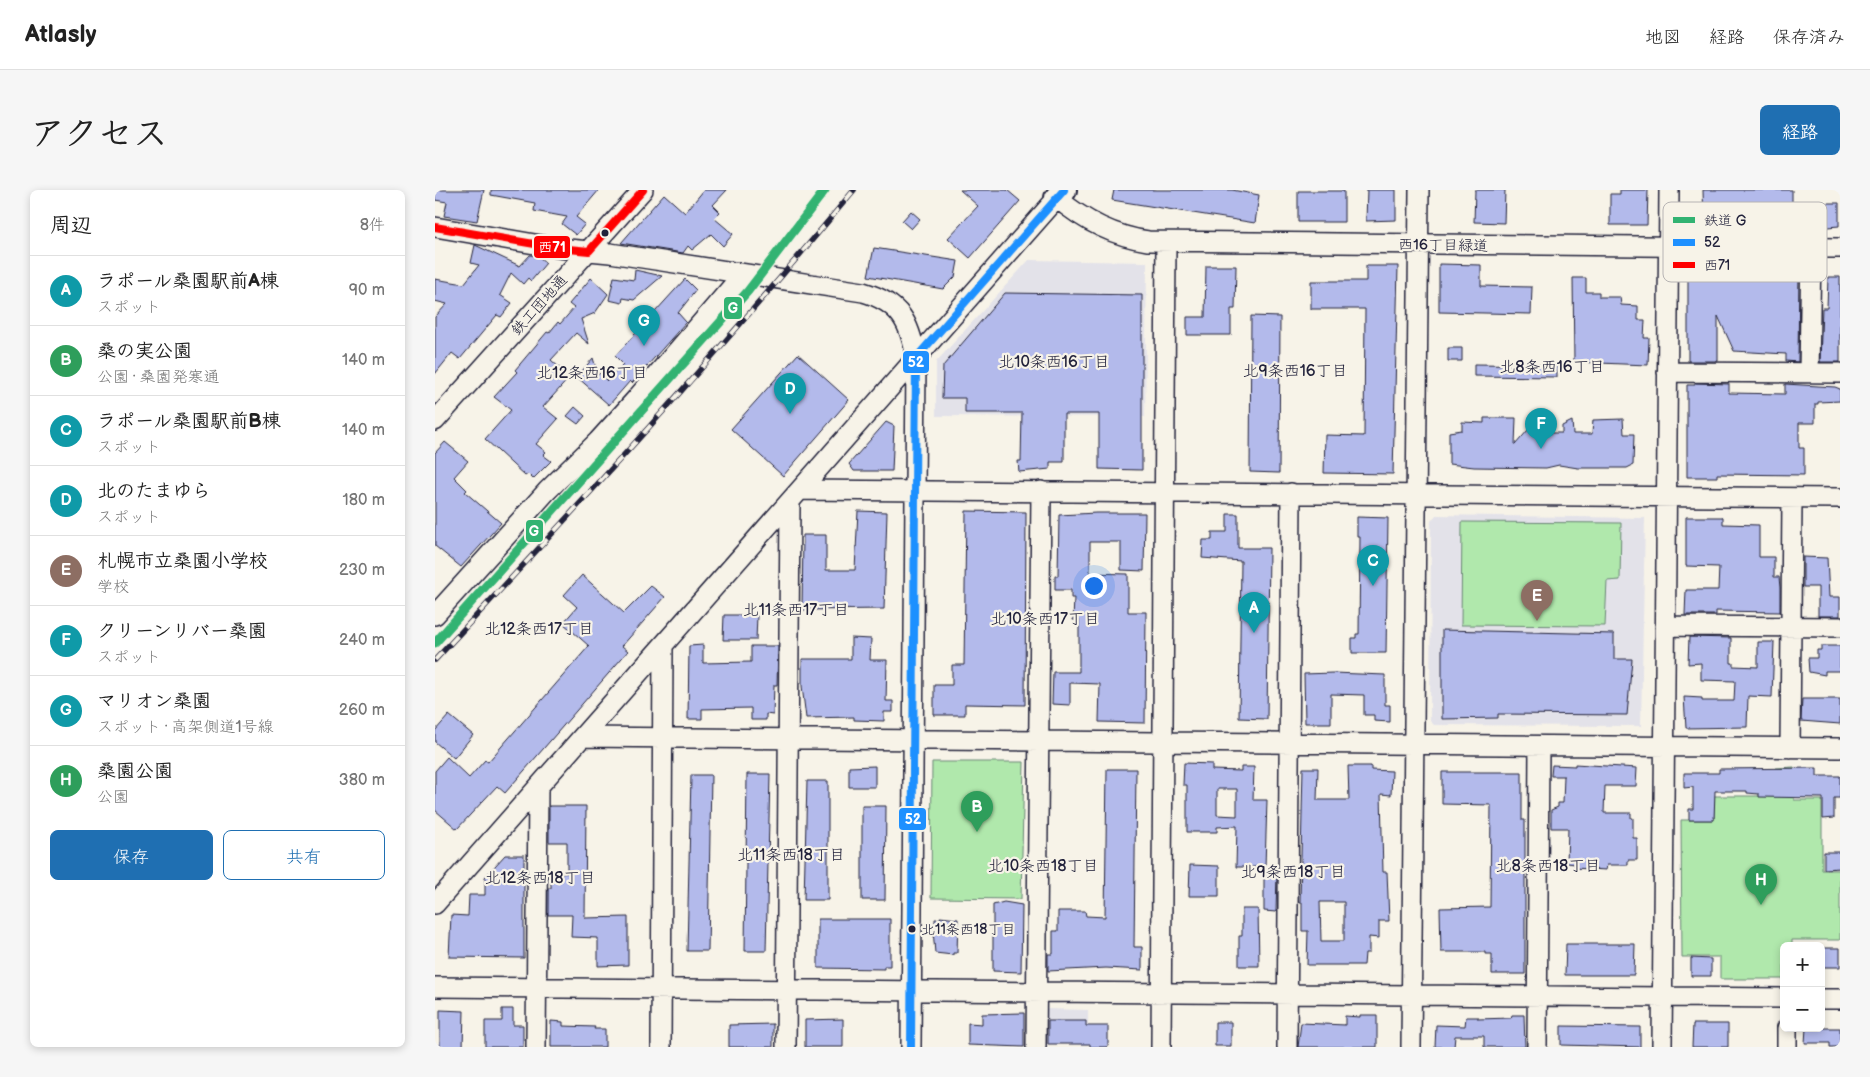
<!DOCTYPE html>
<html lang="ja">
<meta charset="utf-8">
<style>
:root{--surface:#fff;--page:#f6f6f6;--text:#222;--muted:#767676;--line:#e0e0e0;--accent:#1f6fb2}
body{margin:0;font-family:"Balsamiq Sans","Klee One",sans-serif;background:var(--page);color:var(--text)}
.controls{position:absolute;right:15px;bottom:15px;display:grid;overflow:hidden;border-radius:8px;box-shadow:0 2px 8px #0003}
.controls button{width:45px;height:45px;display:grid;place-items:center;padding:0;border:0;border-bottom:1px solid var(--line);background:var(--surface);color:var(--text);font:25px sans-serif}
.you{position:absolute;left:658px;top:395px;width:18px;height:18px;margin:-12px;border:4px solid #fff;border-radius:50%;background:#1a73e8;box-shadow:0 0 0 8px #1a73e833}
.badge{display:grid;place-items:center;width:32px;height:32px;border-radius:50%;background:var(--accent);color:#fff;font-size:16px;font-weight:700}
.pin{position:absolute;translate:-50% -41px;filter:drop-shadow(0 1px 2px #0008)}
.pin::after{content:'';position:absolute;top:26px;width:18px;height:15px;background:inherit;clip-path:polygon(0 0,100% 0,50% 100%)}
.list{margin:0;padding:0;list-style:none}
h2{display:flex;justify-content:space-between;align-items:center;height:65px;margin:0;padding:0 20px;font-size:21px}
h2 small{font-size:16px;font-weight:400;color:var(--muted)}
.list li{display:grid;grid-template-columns:32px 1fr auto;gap:15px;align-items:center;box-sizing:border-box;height:70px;padding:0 20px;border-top:1px solid var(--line)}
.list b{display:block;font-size:19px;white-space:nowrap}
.list p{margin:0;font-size:16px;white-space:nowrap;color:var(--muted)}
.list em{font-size:16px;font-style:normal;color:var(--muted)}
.actions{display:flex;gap:10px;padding:15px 20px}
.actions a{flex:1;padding:11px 0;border:1px solid var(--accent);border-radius:8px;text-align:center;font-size:18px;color:var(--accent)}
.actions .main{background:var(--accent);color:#fff}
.map{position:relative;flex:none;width:1405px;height:857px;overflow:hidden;border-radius:8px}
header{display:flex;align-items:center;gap:30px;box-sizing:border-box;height:70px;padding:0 25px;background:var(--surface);border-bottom:1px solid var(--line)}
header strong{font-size:24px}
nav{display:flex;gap:28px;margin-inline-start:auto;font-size:18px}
.intro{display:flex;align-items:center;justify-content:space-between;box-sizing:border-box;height:120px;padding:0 30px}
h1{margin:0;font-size:35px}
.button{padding:12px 22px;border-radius:8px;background:var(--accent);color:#fff;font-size:18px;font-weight:700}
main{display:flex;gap:30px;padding:0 30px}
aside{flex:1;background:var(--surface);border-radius:8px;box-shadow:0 2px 8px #0003}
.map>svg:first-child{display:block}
.built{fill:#e3e2e9}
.green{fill:#b0e8ac;stroke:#698574}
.building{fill:#b3baeb;stroke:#22223b;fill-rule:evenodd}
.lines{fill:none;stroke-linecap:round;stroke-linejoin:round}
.minor-casing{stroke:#22223b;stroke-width:22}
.major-casing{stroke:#22223b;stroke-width:28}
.minor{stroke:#f7f3e8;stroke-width:19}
.major{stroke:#f7f3e8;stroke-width:24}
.rail-casing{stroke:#22223b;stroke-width:5.5}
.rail{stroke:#f7f3e8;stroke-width:4;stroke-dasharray:11;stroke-linecap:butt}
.bus-1-casing{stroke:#f7f3e8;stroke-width:11}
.bus-2-casing{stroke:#f7f3e8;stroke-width:11}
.bus-1{stroke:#1e90ff;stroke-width:8}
.bus-2{stroke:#f00;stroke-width:8}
.rail-1-casing{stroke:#f7f3e8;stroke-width:12}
.rail-1{stroke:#32b372;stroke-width:9}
.bus-dot{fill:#22223b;stroke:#f7f3e8;stroke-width:2}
.labels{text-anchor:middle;stroke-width:4.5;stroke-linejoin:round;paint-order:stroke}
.bus-label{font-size:14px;fill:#22223b;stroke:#f7f3e8;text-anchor:start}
.street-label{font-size:15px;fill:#22223b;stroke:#f7f3e8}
.neighbourhood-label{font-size:16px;fill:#22223b;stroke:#f7f3e8}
.key{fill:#f7f3e8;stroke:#b7b4b4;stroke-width:1}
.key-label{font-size:14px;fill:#22223b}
.line-badge{stroke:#f7f3e8;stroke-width:2}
.badge-label{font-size:14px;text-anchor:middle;font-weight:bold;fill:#fff}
</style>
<header>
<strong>Atlasly</strong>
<nav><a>地図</a><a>経路</a><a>保存済み</a></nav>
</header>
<div class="intro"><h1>アクセス</h1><a class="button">経路</a></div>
<main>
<aside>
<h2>周辺<small>8件</small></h2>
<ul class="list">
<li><span class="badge" style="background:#0f9aa8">A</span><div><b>ラポール桑園駅前A棟</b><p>スポット</p></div><em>90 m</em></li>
<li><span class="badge" style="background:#2e9e5b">B</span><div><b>桑の実公園</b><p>公園 · 桑園発寒通</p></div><em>140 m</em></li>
<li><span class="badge" style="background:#0f9aa8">C</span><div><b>ラポール桑園駅前B棟</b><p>スポット</p></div><em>140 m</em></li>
<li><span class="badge" style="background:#0f9aa8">D</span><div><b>北のたまゆら</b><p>スポット</p></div><em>180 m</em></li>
<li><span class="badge" style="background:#8d6e63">E</span><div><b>札幌市立桑園小学校</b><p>学校</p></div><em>230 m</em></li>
<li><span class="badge" style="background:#0f9aa8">F</span><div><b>クリーンリバー桑園</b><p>スポット</p></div><em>240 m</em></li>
<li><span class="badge" style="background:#0f9aa8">G</span><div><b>マリオン桑園</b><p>スポット · 高架側道1号線</p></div><em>260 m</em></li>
<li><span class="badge" style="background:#2e9e5b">H</span><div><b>桑園公園</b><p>公園</p></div><em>380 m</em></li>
</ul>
<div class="actions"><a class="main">保存</a><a>共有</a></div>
</aside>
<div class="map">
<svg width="1405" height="857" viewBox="0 0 1405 857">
<rect width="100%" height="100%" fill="#f7f3e8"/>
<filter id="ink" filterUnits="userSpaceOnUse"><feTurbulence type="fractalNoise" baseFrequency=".02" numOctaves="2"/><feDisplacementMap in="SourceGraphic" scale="10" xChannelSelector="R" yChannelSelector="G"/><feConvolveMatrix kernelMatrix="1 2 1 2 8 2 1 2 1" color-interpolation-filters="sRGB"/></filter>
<g filter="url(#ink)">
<path class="built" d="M594,70L712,72L710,227L501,226V172Z
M1001,325L1210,328L1206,536L999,535L995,531L996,331Z
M611,819L653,820V855L611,854Z"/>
<path class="green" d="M1027,332L1186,333L1185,390L1172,391L1170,436L1026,435Z
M497,572H589L586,709L496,708Z
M1359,577V610H1387V680H1405V750H1357V756H1349V789H1285V767H1247L1246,630H1279V606H1341V578Z"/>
<path class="building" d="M0,0H49L42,31L9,26L12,12L0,10Z
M56,0H164L141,27L150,34L141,45L127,34L132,27L99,21L100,13L56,5Z
M269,0H292L278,15L285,22L279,28L298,44L288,56L276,44L257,60L253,56L248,63L186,53L229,4L250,23Z
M525,0H572L585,11L535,68L513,48L543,16Z
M679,0H797L824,5L820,33L677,10Z
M932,0H961V30L931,31Z
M1040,0H1070L1069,33L1039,32Z
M1185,0H1213L1212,35H1175V4H1185Z
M1268,0H1357V32L1343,31V15H1300L1322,35H1269Z
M863,1H909V32H863Z
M1382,13H1404V36L1381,38Z
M476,21L485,29L476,39L467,31Z
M40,55L85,76L95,65L103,66L111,73L96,91L93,88L88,94L76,83L65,105L77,113L66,127L62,125L25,169L17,163L0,184V127L12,114L0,111V89L29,94L44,75L36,73Z
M439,58L523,71L520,87L508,99L433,86Z
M1004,74L1046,75V96L1097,97L1096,124L1004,122Z
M771,76H801L800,119H796V145H752V127H770Z
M931,76H963L958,284L889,283L890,245L929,246L930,119H876V91H931Z
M1261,77L1350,81L1364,77L1363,172L1351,171V164L1299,161L1283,126V171H1253V82L1261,81Z
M200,80L227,86L199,110L188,108L187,113L174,110L179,87L199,90Z
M1393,87H1405V172H1385L1387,118H1392Z
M156,88L173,104L160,123L146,129L154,154L141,143L116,170L135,187L108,217L123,229L101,254L111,262L108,265L116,271L98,289L93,284L90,286L50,249L76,220L59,207L82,182L80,180L112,142L114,143L123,132L125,134L139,118L134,114Z
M1138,88H1151V102H1164V107H1185L1186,115L1203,116V130H1210L1209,148H1214L1213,175L1139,172Z
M250,89L261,100L243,123L251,132L197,193L195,191L174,215L142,187L158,168L163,185L165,183L172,191L188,174L180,166Z
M570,103L707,105V280L664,279V224H629V272H615V279L584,282L583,271H586L587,223H530V208H507L508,176Z
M816,126L845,127L844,283L815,282Z
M1013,158H1027V171H1013Z
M363,164L414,210L348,286L296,239Z
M1039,174L1122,175V187L1039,186Z
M1260,193L1294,194V203L1350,204V194L1400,197L1405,199V211L1383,212V214H1380V233H1364V258H1369V285L1282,284V287H1252V195H1260Z
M140,217L150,226L143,234L132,226Z
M1107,224V243H1127V236L1137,231L1138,244H1157L1158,230L1188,229L1189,244H1199L1198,275L1192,278H1143L1124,275L1111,278L1039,277L1014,274V242L1027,240V232L1049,233V228H1081L1080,255Z
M451,232L459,236L457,281H419L414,274Z
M10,252L33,271L19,287L32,300L30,302L66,333L26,377L0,356V263Z
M423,321L452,322L449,419L367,420L368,345H391V380H420Z
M531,321L591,322L590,515L530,514V525H499V495H517V475H529Z
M661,323H710L709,381L686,380V352H655V383L693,384V422H711L710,533L664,532L665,494L635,493V515L617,514L618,482H644V430H638L639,408H636V400H620V386H623L624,325Z
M792,324H803V358H834L832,529L804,528L806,371L767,368L768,350H777V342H792Z
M922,327L953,328L951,463H917V448H921V444H924L925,347H922Z
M1251,327H1288V334L1324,335V367H1339V387H1344L1345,398V422L1281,421V425H1250L1251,400H1283L1284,377L1251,376Z
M1368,367L1392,368L1394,407H1405V426H1383V397H1368Z
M147,385L189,423L216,396L230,407L187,456L193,461L70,603L62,596L22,639L0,620V581L12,567L34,588L50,570L53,572L154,456L128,433L142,417L129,405Z
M289,425H322L321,450H288Z
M1007,440L1179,444V469H1197L1192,525L1063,524V528L1007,529Z
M1254,447L1296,448V473H1298V476L1323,477V452H1339L1337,507L1313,506L1312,537L1251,538L1249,507L1267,508V511H1299L1300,491L1266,490V473L1253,474Z
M416,448L436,449L435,470H452L451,511H458V522H449V531L419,530V527L371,528L367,496V469H416Z
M268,455V473L316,472V456H343L342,495H339L338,525L331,524V530H316V518L267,519V529H253L254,456Z
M1386,456H1405V481H1390V485L1374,482L1373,468H1382V460H1386Z
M898,483L950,485V515H955V532L939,531V525H929V505L896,504V533H870L869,484Z
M1367,509H1405V534L1366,531Z
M14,525L38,545L19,568L0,552V541Z
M749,573L777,574V580L806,581V577H819L818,610H832L830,677H801L802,636L782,637V642H752V595H748ZM782,599H802V626L782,625Z
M1140,574L1202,578L1201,596H1170L1169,623H1196V628H1198V648H1202V670H1193V675H1172L1171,680L1139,678L1140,674L1132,673L1133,638H1116V620L1123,617V613H1128L1129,586H1116L1117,575L1140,576Z
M440,576V597H414V577Z
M913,576H936V580L957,581L956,605L946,604L948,682H952L954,731H944V748L934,747V763H930L929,775H872L873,741H867V712H865L868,578H883L882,610H914ZM885,712H909V751H886Z
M1382,578V586H1405V608H1399V628L1388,629V608L1324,607V604L1312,603V601H1280L1279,630H1254V619H1258V597L1249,598V583H1284V579Z
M672,579H701L699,757H707V780L671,778L613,781V764H618V741H623V721H650L651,726L670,727Z
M1007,582H1087V630H1090V784H1057V764H1050V762H1006L1005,718L1055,717L1056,615L1007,614Z
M312,584H335L331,761H310Z
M256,585H276L273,761H252Z
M372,591H393V710H369Z
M114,616H151L150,728L193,727V775L163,776V748L136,747L137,725H113V698H116V683H132V652H114Z
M427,616H451L450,710H427Z
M1389,662H1405V678L1389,679Z
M70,665H89V768L14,767L16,725L33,726L34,705H50V687Z
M755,675L784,676V706H754Z
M829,682H842L841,722L829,721Z
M569,712L587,715L586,782L558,781V715Z
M807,719H823L824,776H804V746H807Z
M505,727L523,729L522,763H518V765L500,763L498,740H500V729H505Z
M383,729H455V776H449V779L383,778Z
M1131,754H1200L1199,785H1130Z
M1386,758H1405V777H1386Z
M1256,768L1276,769V786H1256Z
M67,819H78V835H88V857H50V831H67Z
M5,820L29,821L28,857H5Z
M589,823V857L533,855V833L547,834V824Z
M925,825H942V857H863L866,833L910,835V826L925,827Z
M1077,825H1089L1090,857H1049V846H1020L1019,857H1000L1001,835L1030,836L1031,827H1043V829L1076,828Z
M408,829V857H370V830Z
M116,831L128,832V836L160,837L159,839H170V857H116Z
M613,831H651V836H673V857H655V854H613Z
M780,832H796V856H780Z
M338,834V857H294V835Z
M1258,834H1293V857H1257Z
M1126,836L1205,837V857L1126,855Z
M1371,838H1405V857H1395V853H1370Z"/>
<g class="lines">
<g class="minor-casing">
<path id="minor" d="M0,37L123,58L175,63L428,102C465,113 475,132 481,168L476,857
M1232,182L1405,183
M1374,183L1376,58
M0,231L208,0
M365,300L1405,308
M0,425L112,301L163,251L201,209L308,84
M1230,436L1405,437
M147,547L1405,558
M1355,558L1357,308
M0,714L622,8C649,31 678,46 713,51L1405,58
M0,797L1349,808
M1386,809H1405
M101,857L103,598
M226,857L228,456
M351,857L355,311
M601,857L606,301
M726,857L731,52
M852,857L856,303
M976,857L984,0
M1102,857L1104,556
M1227,857L1234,0
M1352,857V838"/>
</g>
<g class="major-casing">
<path id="major" d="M622,8L629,0"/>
</g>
<use href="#minor" class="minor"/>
<use href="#major" class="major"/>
<g class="rail-casing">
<path id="rail" d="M0,470C143,317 285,162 419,0"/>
</g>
<use href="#rail" class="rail"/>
<g class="bus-1-casing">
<path id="bus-1" d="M476,857L481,168L629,0"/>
</g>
<g class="bus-2-casing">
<path id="bus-2" d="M0,37L123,58L154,61L208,0"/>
</g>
<use href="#bus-1" class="bus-1"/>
<use href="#bus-2" class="bus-2"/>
<g class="rail-1-casing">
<path id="rail-1" d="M0,453L313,101L390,0"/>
</g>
<use href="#rail-1" class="rail-1"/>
</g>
</g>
<g class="bus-dot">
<circle cx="170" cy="43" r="4.5"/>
<circle cx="477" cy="739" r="4.5"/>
</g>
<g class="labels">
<g class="bus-label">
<text x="486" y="744">北11条西18丁目</text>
</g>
<g class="street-label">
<text transform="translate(1008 55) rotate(1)" y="5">西16丁目緑道</text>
<text transform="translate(104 115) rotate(-48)" y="5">鉄工団地通</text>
</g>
<g class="neighbourhood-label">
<text x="619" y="177">北10条西16丁目</text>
<text x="1117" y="182">北8条西16丁目</text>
<text x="860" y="186">北9条西16丁目</text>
<text x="157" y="188">北12条西16丁目</text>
<text x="361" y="425">北11条西17丁目</text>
<text x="610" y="434">北10条西17丁目</text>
<text x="104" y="444">北12条西17丁目</text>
<text x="356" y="670">北11条西18丁目</text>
<text x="608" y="681">北10条西18丁目</text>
<text x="1113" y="681">北8条西18丁目</text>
<text x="858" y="687">北9条西18丁目</text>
<text x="105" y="693">北12条西18丁目</text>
</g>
</g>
<rect x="1228" y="12" width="164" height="80" rx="8" class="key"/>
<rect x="1238" y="27" width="22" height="6" fill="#32b372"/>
<rect x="1238" y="49" width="22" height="7" fill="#1e90ff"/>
<rect x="1238" y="72" width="22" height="6" fill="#f00"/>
<g class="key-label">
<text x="1269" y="35">鉄道 G</text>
<text x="1269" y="57">52</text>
<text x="1269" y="80">西71</text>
</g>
<g class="line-badge">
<rect x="98" y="45" width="38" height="24" rx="5" fill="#f00"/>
<rect x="288" y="106" width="20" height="24" rx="5" fill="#32b372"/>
<rect x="467" y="160" width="28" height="24" rx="5" fill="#1e90ff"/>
<rect x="90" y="329" width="19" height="24" rx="5" fill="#32b372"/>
<rect x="463" y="617" width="29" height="24" rx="5" fill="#1e90ff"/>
</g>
<g class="badge-label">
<text x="117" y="62">西71</text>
<text x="298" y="123">G</text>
<text x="481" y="177">52</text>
<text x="99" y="346">G</text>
<text x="478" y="634">52</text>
</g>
</svg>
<div class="controls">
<button>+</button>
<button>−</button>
</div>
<div class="you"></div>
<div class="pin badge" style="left:819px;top:443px;background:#0f9aa8">A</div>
<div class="pin badge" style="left:542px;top:642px;background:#2e9e5b">B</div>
<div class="pin badge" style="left:938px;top:396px;background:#0f9aa8">C</div>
<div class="pin badge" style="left:355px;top:224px;background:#0f9aa8">D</div>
<div class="pin badge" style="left:1102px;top:431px;background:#8d6e63">E</div>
<div class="pin badge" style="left:1106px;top:259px;background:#0f9aa8">F</div>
<div class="pin badge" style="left:209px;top:156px;background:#0f9aa8">G</div>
<div class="pin badge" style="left:1326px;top:715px;background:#2e9e5b">H</div>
</div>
</main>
